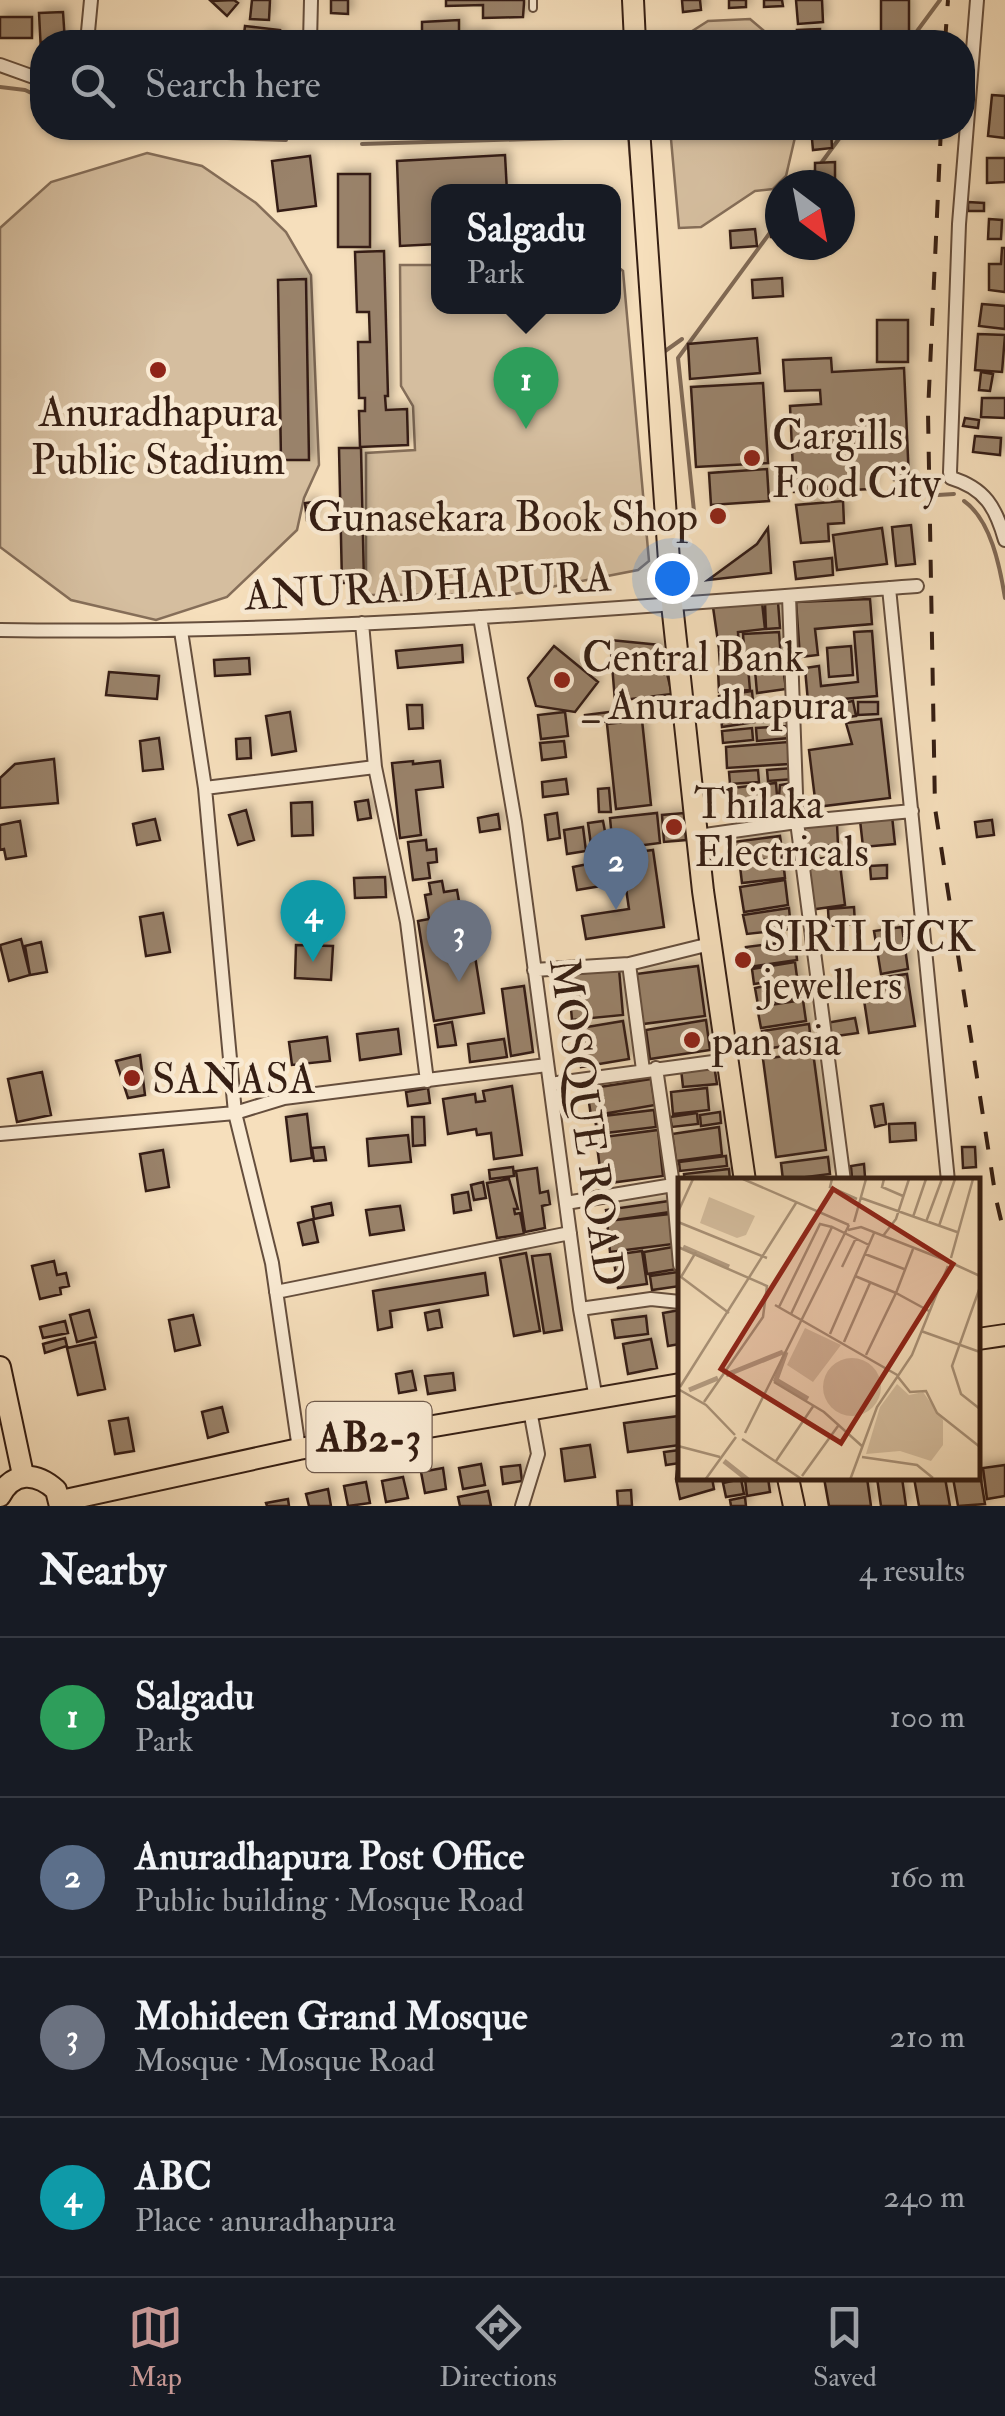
<!DOCTYPE html>
<meta charset="utf-8">
<style>
:root{--surface:#171b24;--page:#242831;--text:#f1f3f6;--muted:#9ea1a6;--line:#363941;--accent:#c59692}
body{margin:0;font-family:"IM FELL Double Pica",serif;background:var(--page);color:var(--text)}
.compass{position:absolute;left:765px;top:170px;width:90px;height:90px;border-radius:50%;background:var(--surface);box-shadow:0 2px 8px #0004;rotate:148deg}
.you{position:absolute;left:672px;top:578px;width:35px;height:35px;margin:-25px;border:8px solid #fff;border-radius:50%;background:#1a73e8;box-shadow:0 0 0 15px #1a73e833}
.badge{display:grid;place-items:center;width:65px;height:65px;border-radius:50%;background:var(--accent);color:#fff;font-size:32px;font-weight:700}
.pin{position:absolute;translate:-50% -82px;filter:drop-shadow(0 2px 5px #0008)}
.pin::after{content:'';position:absolute;top:52px;width:35px;height:30px;background:inherit;clip-path:polygon(0 0,100% 0,50% 100%)}
.popup{position:absolute;left:431px;top:184px;width:190px;height:130px;box-sizing:border-box;display:grid;place-content:center;border-radius:20px;background:var(--surface);filter:drop-shadow(0 2px 8px #0005);font-size:32px;white-space:nowrap;color:var(--muted)}
.popup b{font-size:38px;color:var(--text)}
.popup::after{content:'';position:absolute;left:50%;top:100%;margin-left:-20px;border:20px solid transparent;border-top-color:var(--surface)}
.list{margin:0;padding:0;list-style:none}
h2{display:flex;justify-content:space-between;align-items:center;height:130px;margin:0;padding:0 40px;font-size:42px}
h2 small{font-size:32px;font-weight:400;color:var(--muted)}
.list li{display:grid;grid-template-columns:65px 1fr auto;gap:30px;align-items:center;box-sizing:border-box;height:160px;padding:0 40px;border-top:2px solid var(--line)}
.list b{display:block;font-size:38px;white-space:nowrap}
.list p{margin:0;font-size:32px;white-space:nowrap;color:var(--muted)}
.list em{font-size:32px;font-style:normal;color:var(--muted)}
.icon{flex:none;width:55px;height:55px;fill:none;stroke:currentColor;stroke-width:2;stroke-linecap:round;stroke-linejoin:round}
.map{position:relative;flex:none;width:1005px;height:1506px;overflow:hidden}
.search{position:absolute;background:var(--surface);box-shadow:0 2px 8px #0004;left:30px;right:30px;top:30px;height:110px;display:flex;align-items:center;gap:25px;box-sizing:border-box;padding:0 35px;border-radius:40px;color:var(--muted);font-size:38px}
.sheet{height:770px;background:var(--surface)}
nav{display:flex;justify-content:space-around;align-items:center;box-sizing:border-box;height:140px;border-top:2px solid var(--line);background:var(--surface);font-size:28px;color:var(--muted)}
nav a{display:grid;justify-items:center;gap:5px}
nav .on{color:var(--accent)}
.map>svg:first-child{display:block}
.green{fill:#d5be9f;stroke:#856e59;stroke-width:2.5}
.lines{fill:none;stroke-linecap:round;stroke-linejoin:round}
.stream{stroke:#816a56;stroke-width:4}
.building{fill:#99826b;stroke:#351e13;stroke-width:2.5;filter:url(#shadow)}
.service-casing{stroke:#654e3d;stroke-width:10}
.minor-casing{stroke:#654e3d;stroke-width:16}
.primary-casing{stroke:#351e13;stroke-width:24}
.trunk-casing{stroke:#351e13;stroke-width:24}
.service{stroke:#f9ead3;stroke-width:6}
.minor{stroke:#f9ead3;stroke-width:12}
.primary{stroke:#f6dfbc;stroke-width:20}
.trunk{stroke:#f6dfbc;stroke-width:20}
.rail{stroke:#351e13;stroke-width:4;stroke-dasharray:18 18;stroke-linecap:butt}
.poi-dot{fill:#8f2418;stroke:#f9ead3;stroke-width:4}
.labels{text-anchor:middle;stroke-width:9;stroke-linejoin:round;paint-order:stroke}
.shield{fill:#f9ead3;stroke:#705b4d;stroke-width:2.5}
.shield-label{font-size:40px;font-weight:bold;fill:#351e13}
.poi-label{font-size:42px;fill:#351e13;stroke:#f9ead3;text-anchor:start}
.street-label{font-size:42px;fill:#351e13;stroke:#f9ead3}
.inset-river{fill:none;stroke:#b49d83;stroke-width:5}
.inset-road{fill:none;stroke:#a99278;stroke-width:2.5}
.view{fill:#8f2418;fill-opacity:0.15;stroke:#8f2418;stroke-width:5}
.inset-edge{fill:none;stroke:#351e13;stroke-width:5}
</style>
<div class="map">
<svg width="1005" height="1506" viewBox="0 0 1005 1506">
<defs>
<filter id="shadow"><feDropShadow dx="4.5" dy="-4.5" stdDeviation="5" flood-color="#0004"/></filter>
</defs>
<rect width="100%" height="100%" fill="#f6dfbc"/>
<filter id="stains"><feTurbulence type="fractalNoise" baseFrequency=".002" numOctaves="4"/><feColorMatrix values="0 0 0 0 .2 0 0 0 0 .09 0 0 0 0 .02 0 0 0 .5 -.17"/></filter>
<radialGradient id="worn" r=".72"><stop offset=".6" stop-color="#630" stop-opacity="0"/><stop offset="1" stop-color="#630" stop-opacity=".3"/></radialGradient>
<path class="green" d="M750,19L777,42H675L708,21Z
M670,128H795L796,133L786,176L773,189L755,191L701,227L679,228Z
M147,153L202,166L256,203L286,232L311,275L319,465L304,498L297,530L227,597L156,620L71,600L0,547V228L51,182Z
M614,264L623,271L649,561L638,570L515,594L366,595V453L415,450L413,406L401,386L400,265H438V306H614Z"/>
<g class="lines">
<path class="stream" d="M909,42L940,0
M0,87L25,90L42,98
M135,128L168,136L286,140
M362,144L629,136L632,174
M805,185L847,128
M661,354L682,339
M938,495L954,494
M964,501C991,520 1000,567 1005,598
M694,511L678,358L780,219"/>
</g>
<path class="building" d="M234,0L238,3L227,16L211,1Z
M252,0H270L269,20L250,19Z
M331,0H348V14L331,13Z
M446,0H524V3L523,17L483,18V5L446,6Z
M682,0H700L701,10L683,12Z
M729,0H746V7L729,8Z
M764,0H782L783,6L764,7Z
M796,0H822L823,22L798,24Z
M881,0H909V42H881Z
M63,12L65,42H42L41,52L39,13Z
M0,17H32V38H0Z
M459,20V42H422V22Z
M245,26L280,30L278,42H243Z
M820,29V42H798L797,30Z
M463,34H486V42H464Z
M205,35L228,41L227,42H202Z
M992,95L1005,96V138L988,136Z
M811,128H831L832,148L813,150Z
M505,155L507,192H438V244L400,246L397,161Z
M310,156L316,206L278,211L272,161Z
M987,158H1005V182L987,183Z
M835,162V185H815V163Z
M338,174H370V247H338Z
M968,202L984,203V211H968Z
M989,219L1002,220L1001,239H988Z
M772,223H780V237H771Z
M755,229L757,246L731,248L730,231Z
M1002,248H1005V292L989,290V264H1001Z
M384,251L388,396H385L386,410L407,409L408,445L360,447L359,411H365V398H359L358,342H370L369,312H357L355,252Z
M782,278L783,296L753,298L752,280Z
M306,279L309,460H281L278,280Z
M982,304L1005,306V329L979,326Z
M877,320H908V362H877Z
M978,334L1005,335L1002,372L975,370Z
M757,338L760,373L690,379L688,344Z
M831,358L832,372L904,368L909,480H894L893,468L872,469L873,489L794,492L790,406L821,404L820,390L785,391L783,360Z
M981,372L993,374L990,391L979,390Z
M763,383L768,463L696,467L691,387Z
M982,398H1005V418L981,417Z
M965,418L979,420L978,428L963,426Z
M975,436L1001,438L1000,455L973,452Z
M339,448H361L364,583H342Z
M767,469L769,501L711,505L709,473Z
M843,501L844,523L828,524L829,541L801,543L796,505Z
M314,502L315,519L307,520L305,503Z
M911,525L915,564L896,566L892,527Z
M768,528L771,573L708,580L757,544Z
M882,528L887,564L837,570L833,535Z
M832,558L833,575L796,579L794,562Z
M870,599L872,624L815,629L818,655L800,657L796,602Z
M762,602L765,629L738,632L739,646L719,649L713,607Z
M778,602L780,628L766,629L765,603Z
M872,631L877,696L808,702L805,668L819,666L821,686L858,682L854,632Z
M779,632L781,659L745,661L743,634Z
M610,640L660,645L672,694L615,701Z
M462,645L463,662L398,668L396,651Z
M554,646L598,682L575,712L536,706L528,678Z
M851,646L853,675L829,677L827,648Z
M740,649L741,664L720,666L719,651Z
M249,658L250,674L215,676L214,660Z
M748,667L750,690L719,692L718,669Z
M783,667L786,689L757,693L755,670Z
M109,672L159,676L157,699L106,695Z
M752,691L755,722L722,727L719,696Z
M853,701L856,716L841,718L838,704Z
M858,702H878V714L858,715Z
M407,705H422L423,728L409,729Z
M785,706L786,721L759,722L758,708Z
M290,712L296,751L272,755L266,716Z
M565,712L568,736L541,739L538,715Z
M610,712L611,721L586,724L585,715Z
M881,719L890,798L816,807L809,750L852,744L846,723Z
M642,720L651,805L616,809L607,724Z
M788,726L789,738L757,741L756,728Z
M752,728L753,740L723,743L722,731Z
M159,738L163,769L143,771L140,741Z
M250,738L251,758L237,759L236,739Z
M564,741L566,757L542,760L540,743Z
M788,742L789,764L727,768L726,747Z
M54,759L58,803L0,808V778L15,764Z
M413,761V764L440,761L443,787L416,790L421,835L400,838L392,763Z
M793,768L794,779L768,781L767,770Z
M758,770L759,782L730,784L729,772Z
M566,779L568,794L543,797L542,782Z
M776,783L778,808L735,813L732,788Z
M793,783L795,806L778,808L780,785Z
M609,788L611,812H599L598,789Z
M368,800L371,818L358,820L355,802Z
M312,802L313,835L292,836L291,803Z
M246,810L254,840L238,845L229,815Z
M557,813L560,838L548,840L545,815Z
M657,813L660,843L613,849L610,818Z
M684,813L686,840L664,842L662,815Z
M498,814L500,829L480,832L478,818Z
M892,816L895,844L863,847L860,820Z
M155,819L160,840L137,845L133,824Z
M992,820L994,835L977,837L975,822Z
M20,821L26,856L6,859L4,849L0,850V825Z
M603,821L607,842L591,845L588,823Z
M837,824L838,845L803,847L802,826Z
M583,827L586,851L567,854L564,830Z
M780,836L783,857L736,864L733,842Z
M426,840L427,850L436,849L437,862L428,863L430,878L413,880L408,842Z
M653,850L664,927L586,939L582,916L629,909L621,854Z
M839,856L845,905L809,910L803,861Z
M608,860L613,884L577,890L573,867Z
M783,860L785,878L742,883L740,866Z
M887,865V878L871,879L870,866Z
M385,877L386,897L355,898L354,878Z
M785,880L788,905L744,912L740,887Z
M442,881L444,892L457,890L461,913L468,912L484,1013L434,1021L418,921L429,919L425,895L431,894L429,883Z
M854,907L855,924L829,926L828,909Z
M789,908L791,929L747,934L743,915Z
M163,913L170,952L146,956L140,917Z
M902,927L908,969L881,974L874,931Z
M21,939L30,975L9,981L0,945Z
M795,941L797,960L749,967L746,947Z
M41,942L47,972L30,975L25,946Z
M296,945L333,946L331,980L295,978Z
M795,962L797,977L754,984L752,969Z
M698,966L705,1016L643,1024L636,974Z
M619,969L623,1015L572,1020L568,975Z
M907,974L915,1026L869,1033L864,1000L881,997L878,978Z
M799,979L803,997L758,1005L755,988Z
M524,986L533,1052L511,1056L502,989Z
M803,1000L806,1021L761,1028L757,1007Z
M855,1018L858,1033L829,1037L826,1023Z
M706,1020L710,1050L650,1059L646,1030Z
M623,1021L629,1059L581,1067L575,1029Z
M452,1022L456,1045L438,1047L435,1025Z
M809,1024L811,1042L765,1049L762,1031Z
M398,1029L401,1054L360,1060L357,1034Z
M327,1037L330,1061L292,1065L289,1042Z
M504,1039L507,1057L470,1062L468,1044Z
M813,1052L826,1150L776,1157L763,1059Z
M140,1055L145,1095L128,1098L116,1061Z
M714,1065L717,1084L683,1087L681,1069Z
M42,1072L51,1115L17,1122L8,1079Z
M651,1079L655,1105L591,1116L587,1089Z
M512,1086L522,1155L494,1159L491,1133L477,1135L476,1129L448,1134L443,1099L475,1094L476,1102L485,1101L483,1091Z
M428,1088L430,1103L408,1106L406,1092Z
M707,1088L709,1110L673,1114L671,1092Z
M883,1104L886,1124L875,1127L871,1106Z
M654,1110L656,1127L597,1134L595,1117Z
M720,1112L721,1123L701,1126L700,1115Z
M697,1113L698,1124L672,1127L670,1117Z
M307,1114L312,1158L291,1161L286,1117Z
M412,1117H424L425,1145L413,1146Z
M915,1123L916,1140L890,1142L889,1124Z
M719,1127L722,1155L676,1161L672,1134Z
M658,1130L663,1176L602,1184L596,1138Z
M408,1135L411,1162L369,1166L367,1139Z
M324,1147L326,1160L314,1161L312,1148Z
M962,1147H975L976,1167L963,1168Z
M163,1150L169,1187L146,1191L140,1154Z
M726,1156L727,1166L680,1171L679,1162Z
M828,1157L830,1174L783,1180L781,1163Z
M864,1164L865,1177L852,1178L851,1166Z
M513,1167L514,1176L490,1179L489,1170Z
M537,1168L540,1193L548,1191L550,1204L542,1206L545,1228L525,1232L516,1171Z
M729,1169L730,1181H685L684,1174Z
M509,1179L518,1209H514L515,1214L520,1213L524,1234L497,1238L487,1183Z
M483,1182L486,1198L474,1200L471,1185Z
M468,1192L471,1210L454,1213L452,1195Z
M669,1201L670,1212L608,1221L606,1210Z
M331,1203L333,1215L314,1219L312,1207Z
M400,1206L404,1230L370,1235L366,1210Z
M670,1214L673,1244L610,1252L607,1221Z
M313,1219L318,1242L303,1245L298,1223Z
M673,1247L677,1269L647,1274L644,1252Z
M642,1251L647,1284L618,1288L613,1255Z
M526,1253L540,1331L514,1336L500,1258Z
M550,1254L562,1330L544,1333L532,1256Z
M54,1261L57,1275L66,1273L69,1286L60,1288L61,1294L40,1299L32,1266Z
M678,1272L680,1286L652,1290L650,1276Z
M485,1273L488,1295L390,1311L392,1327L378,1330L373,1291Z
M89,1310L96,1337L77,1342L70,1315Z
M439,1310L442,1327L428,1330L425,1313Z
M680,1310V1344L668,1346L663,1313Z
M193,1315L200,1345L175,1351L169,1320Z
M646,1316L648,1334L615,1338L612,1320Z
M65,1321L68,1333L43,1338L40,1327Z
M65,1338L67,1346L45,1353L43,1344Z
M651,1339L657,1368L628,1374L623,1344Z
M95,1342L105,1389L78,1395L67,1348Z
M412,1371L416,1390L399,1393L396,1374Z
M453,1373L455,1390L428,1394L425,1376Z
M222,1407L228,1432L208,1438L202,1412Z
M679,1416L680,1445L628,1452L624,1423Z
M128,1418L134,1451L115,1454L109,1421Z
M590,1445L595,1477L565,1481L561,1449Z
M680,1450V1463L666,1465L664,1452Z
M978,1462L985,1504L958,1506L953,1478H978Z
M481,1464L485,1485L463,1489L459,1468Z
M520,1465L522,1481L503,1484L501,1467Z
M1005,1465V1496L987,1499L983,1468Z
M443,1468L446,1489L425,1493L421,1472Z
M680,1470V1478H712L714,1489L680,1499L676,1479L677,1471Z
M403,1477L408,1498L386,1502L382,1481Z
M768,1478L770,1492L747,1496L745,1479Z
M824,1478H867L871,1506H829Z
M877,1478H902L906,1506H881Z
M914,1478H945L950,1506H919Z
M741,1479L744,1494L726,1497L723,1483Z
M366,1482L370,1503L348,1506L344,1486Z
M328,1489L331,1506H309L306,1494Z
M631,1490L632,1506H618L617,1491Z
M488,1491L491,1506H460L458,1497Z
M745,1497L746,1506H731L730,1500Z
M288,1499L289,1506H267L266,1503Z"/>
<g class="lines">
<g class="service-casing">
<path id="service" d="M533,8V0"/>
</g>
<g class="minor-casing">
<path id="minor" d="M977,0L959,224L950,472L951,478C985,488 996,508 1005,540
M87,42L91,0
M310,42L311,0
M0,65L42,80
M889,588L948,1181
M789,596L797,822L844,1181
M480,617L515,822L580,1309L596,1399
M362,623L375,767L407,922L427,1081
M0,630C306,635 612,609 917,586
M205,788L375,767
M698,836L797,822L912,811
M629,964L643,1070
M534,970L629,964L710,944
M656,1068L673,1185L680,1265
M550,1084L728,1060
M0,1134L235,1113L205,788L181,631
M566,1203L673,1185
M276,1292L570,1233
M580,1309L651,1299L680,1302
M299,1449L272,1263L235,1113L284,1098L547,1065
M522,1506L538,1454L530,1410"/>
</g>
<g class="primary-casing">
<path id="primary" d="M633,0L635,42
M639,128L672,604L703,891L745,1181
M0,1367L23,1475
M0,1496C13,1471 36,1472 56,1490L60,1506
M61,1501L299,1449L680,1384"/>
</g>
<g class="trunk-casing">
<path id="trunk" d="M978,1339L1005,1335
M788,1478L794,1506"/>
</g>
<use href="#service" class="service"/>
<use href="#minor" class="minor"/>
<use href="#primary" class="primary"/>
<use href="#trunk" class="trunk"/>
<path class="rail" d="M945,42L948,0
M941,128L928,412L935,808L996,1199L1005,1237"/>
</g>
<g class="poi-dot">
<circle cx="158" cy="370" r="10"/>
<circle cx="752" cy="458" r="10"/>
<circle cx="718" cy="516" r="10"/>
<circle cx="562" cy="680" r="10"/>
<circle cx="674" cy="827" r="10"/>
<circle cx="743" cy="960" r="10"/>
<circle cx="692" cy="1040" r="10"/>
<circle cx="132" cy="1078" r="10"/>
</g>
<g class="labels">
<rect class="shield" x="306.5" y="1402" width="125" height="70" rx="8"/>
<g class="shield-label">
<text x="369" y="1451">AB2-3</text>
</g>
<g class="poi-label">
<text x="158" y="426" text-anchor="middle">Anuradhapura<tspan x="158" dy="48">Public Stadium</tspan></text>
<text x="772" y="449">Cargills<tspan x="772" dy="48">Food City</tspan></text>
<text x="698" y="531" text-anchor="end">Gunasekara Book Shop</text>
<text x="582" y="671">Central Bank<tspan x="582" dy="48">_ Anuradhapura</tspan></text>
<text x="694" y="818">Thilaka<tspan x="694" dy="48">Electricals</tspan></text>
<text x="763" y="951">SIRILUCK<tspan x="763" dy="48">jewellers</tspan></text>
<text x="712" y="1055">pan asia</text>
<text x="152" y="1093">SANASA</text>
</g>
<g class="street-label">
<text transform="translate(428 585) rotate(-3)" y="15">ANURADHAPURA</text>
<text transform="translate(588 1122) rotate(82)" y="15">MOSQUE ROAD</text>
</g>
</g>
<g transform="translate(678 1178)">
<rect width="302" height="302" fill="#f6dfbc"/>
<path d="M31,19L77,38L68,57L59,60L22,45ZM127,150L163,167L135,204L109,187ZM145 209a29 29 0 1 1 58 0a29 29 0 1 1-58 0ZM219,206L231,217L245,214L265,242V267L253,283L222,273L188,276L202,229Z" fill="#d5be9f"/>
<path class="inset-river" d="M5,69L51,89M108,174L98,202L130,221M48,197L105,174M11,212L40,200M46,283L70,302"/>
<path class="inset-road" d="M65,1L171,47M154,1L152,9L179,21M206,1L204,9L225,18M183,20L279,54M0,34L15,1M235,39L248,1M0,44L89,80M176,44L188,1M248,44L264,1M261,48L277,1M170,52L183,49L267,82M205,58L218,41L231,1M0,69L89,108L85,139L26,224M18,74L3,99L51,135M187,76L226,91M273,80L295,1M276,86L267,82L302,98M164,89L178,60M177,98L218,115L235,71M302,109L274,188L283,216L302,231M97,127L221,198M101,129L142,46L154,49M113,136L154,49L191,67M243,153L302,174M152,156L196,55M166,164L192,105M188,177L218,115L251,133M220,199L232,214L248,213L259,235L302,269M96,204L146,234L185,269M2,209L118,25M0,211L28,227L57,257M67,255L171,47M64,261L125,302M0,268L42,279M184,279L239,287L255,300M98,283L136,227M124,298L160,248M27,302L58,259M172,302L199,229L234,177L270,88"/>
<path class="view" d="M155,11L275,86L163,265L43,191Z"/>
<rect width="302" height="302" class="inset-edge"/>
</g>
<rect width="100%" height="100%" filter="url(#stains)"/>
<rect width="100%" height="100%" fill="url(#worn)"/>
</svg>
<svg class="compass" viewBox="-18 -18 36 36"><path d="M0-13l5 13h-10z" fill="#e53935"/><path d="M0 13l5-13h-10z" fill="#9ea1a6"/></svg>
<div class="you"></div>
<div class="pin badge" style="left:526px;top:429px;background:#2e9e5b">1</div>
<div class="popup"><b>Salgadu</b>Park</div>
<div class="pin badge" style="left:616px;top:910px;background:#5c6f8a">2</div>
<div class="pin badge" style="left:459px;top:982px;background:#6b7280">3</div>
<div class="pin badge" style="left:313px;top:962px;background:#0f9aa8">4</div>
<div class="search"><svg class="icon" aria-label="search" viewBox="0 0 24 24"><circle cx="10" cy="10" r="6"/><path d="M15 15l6 6"/></svg>Search here</div>
</div>
<section class="sheet">
<h2>Nearby<small>4 results</small></h2>
<ul class="list">
<li><span class="badge" style="background:#2e9e5b">1</span><div><b>Salgadu</b><p>Park</p></div><em>100 m</em></li>
<li><span class="badge" style="background:#5c6f8a">2</span><div><b>Anuradhapura Post Office</b><p>Public building · Mosque Road</p></div><em>160 m</em></li>
<li><span class="badge" style="background:#6b7280">3</span><div><b>Mohideen Grand Mosque</b><p>Mosque · Mosque Road</p></div><em>210 m</em></li>
<li><span class="badge" style="background:#0f9aa8">4</span><div><b>ABC</b><p>Place · anuradhapura</p></div><em>240 m</em></li>
</ul>
</section>
<nav>
<a class="on"><svg class="icon" aria-label="map" viewBox="0 0 24 24"><path d="M3 6l6-2 6 2 6-2v14l-6 2-6-2-6 2zM9 4v14M15 6v14"/></svg>Map</a>
<a><svg class="icon" aria-label="directions" viewBox="0 0 24 24"><path d="M12 3l9 9-9 9-9-9zM9 14v-3h6M13 9l2 2-2 2"/></svg>Directions</a>
<a><svg class="icon" aria-label="saved" viewBox="0 0 24 24"><path d="M7 4h10v16l-5-4-5 4z"/></svg>Saved</a>
</nav>
